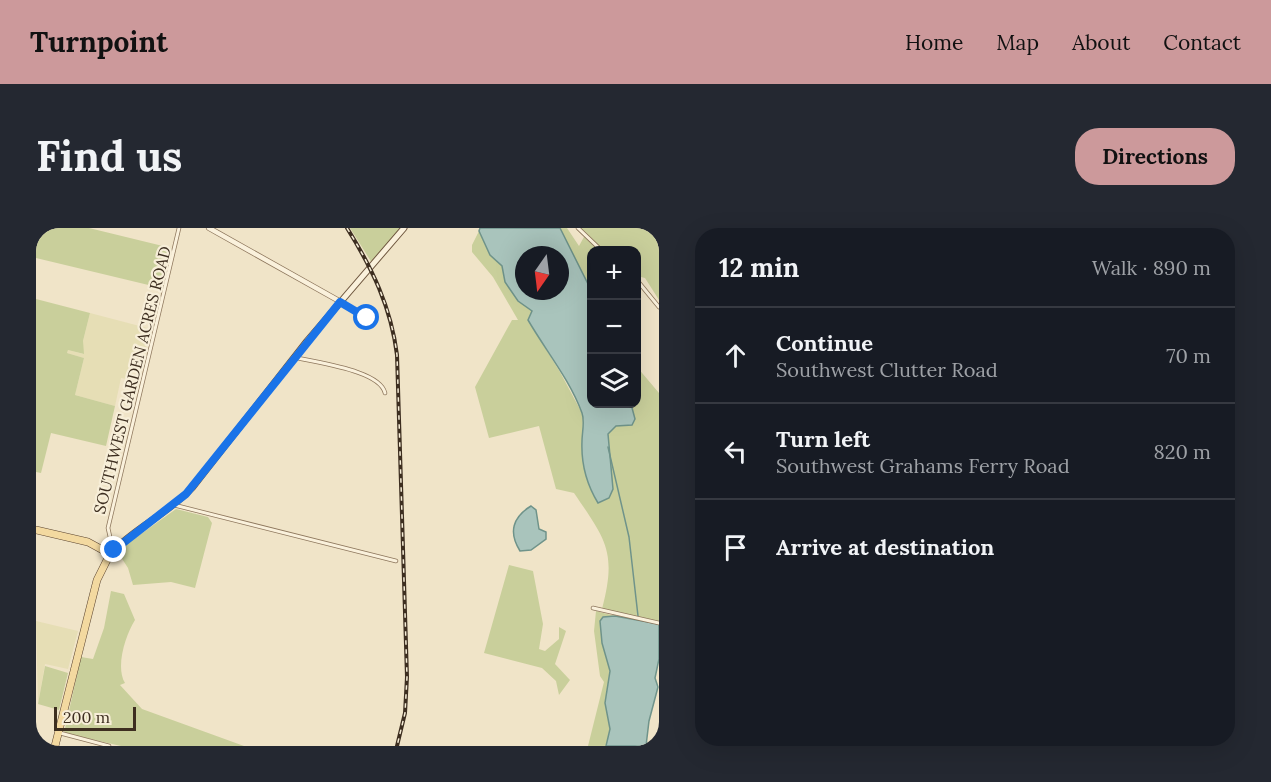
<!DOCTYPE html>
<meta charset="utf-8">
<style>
:root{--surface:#171b24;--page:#242831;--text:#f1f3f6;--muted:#9ea1a6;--line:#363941;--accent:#cc999b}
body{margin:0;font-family:Lora,serif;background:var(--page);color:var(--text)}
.controls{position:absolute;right:18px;top:18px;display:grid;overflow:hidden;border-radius:12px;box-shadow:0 6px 24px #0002}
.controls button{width:54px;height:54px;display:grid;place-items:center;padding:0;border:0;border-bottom:2px solid var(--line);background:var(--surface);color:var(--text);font:30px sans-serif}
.compass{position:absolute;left:479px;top:18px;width:54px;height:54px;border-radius:50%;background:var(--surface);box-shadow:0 6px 24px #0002;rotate:194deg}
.scale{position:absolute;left:18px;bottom:15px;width:82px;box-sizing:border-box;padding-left:6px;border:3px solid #3d2e20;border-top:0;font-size:16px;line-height:21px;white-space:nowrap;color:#3d2e20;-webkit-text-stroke:4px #f7eed8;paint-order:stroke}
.stop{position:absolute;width:18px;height:18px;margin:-14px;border:4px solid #1a73e8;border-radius:50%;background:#fff}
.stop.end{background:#1a73e8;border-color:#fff;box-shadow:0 2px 6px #0008}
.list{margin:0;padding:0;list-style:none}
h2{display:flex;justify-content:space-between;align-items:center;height:78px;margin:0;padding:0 24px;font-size:26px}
h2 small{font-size:20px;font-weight:400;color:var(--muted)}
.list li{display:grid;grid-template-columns:39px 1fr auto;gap:18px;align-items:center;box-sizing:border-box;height:96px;padding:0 24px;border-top:2px solid var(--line)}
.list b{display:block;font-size:22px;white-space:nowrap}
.list p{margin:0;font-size:20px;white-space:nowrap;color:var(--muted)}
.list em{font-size:20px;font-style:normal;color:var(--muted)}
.icon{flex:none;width:33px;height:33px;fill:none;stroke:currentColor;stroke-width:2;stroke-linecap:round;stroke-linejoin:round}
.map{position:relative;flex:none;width:623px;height:518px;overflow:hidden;border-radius:24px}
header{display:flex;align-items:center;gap:36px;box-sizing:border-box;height:84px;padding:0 30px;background:var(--accent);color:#111}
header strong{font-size:28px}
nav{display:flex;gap:33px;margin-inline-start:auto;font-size:21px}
.intro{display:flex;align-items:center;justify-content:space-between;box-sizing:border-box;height:144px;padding:0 36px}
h1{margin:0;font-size:42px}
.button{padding:15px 27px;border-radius:24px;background:var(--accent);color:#111;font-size:21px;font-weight:700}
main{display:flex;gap:36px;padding:0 36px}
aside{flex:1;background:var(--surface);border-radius:24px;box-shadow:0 6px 24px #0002}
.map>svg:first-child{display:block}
.farmland{fill:#e6deb5}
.green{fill:#c9cf9b}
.water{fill:#a9c4bc;stroke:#6f938a;stroke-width:1.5;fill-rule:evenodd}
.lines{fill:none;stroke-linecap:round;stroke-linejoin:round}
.stream{stroke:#6f938a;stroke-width:1.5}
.minor-casing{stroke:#8d765c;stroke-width:4.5}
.tertiary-casing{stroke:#8d765c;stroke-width:6}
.secondary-casing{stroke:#6f573f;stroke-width:7}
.primary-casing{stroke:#5b4430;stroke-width:8}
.minor{stroke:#faf1dc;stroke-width:3}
.tertiary{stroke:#faf1dc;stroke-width:4.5}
.secondary{stroke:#faf1dc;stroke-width:5}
.primary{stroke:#f3d9a0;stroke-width:7}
.rail-casing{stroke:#3d2e20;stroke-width:4}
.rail{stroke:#f7eed8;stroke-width:1.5;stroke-dasharray:4.5;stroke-linecap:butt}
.route{stroke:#1a73e8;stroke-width:8}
.labels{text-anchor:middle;stroke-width:4.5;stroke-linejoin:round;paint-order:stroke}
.street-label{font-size:16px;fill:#3d2e20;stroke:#f7eed8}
</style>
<header>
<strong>Turnpoint</strong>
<nav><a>Home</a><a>Map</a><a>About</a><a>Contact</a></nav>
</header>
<div class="intro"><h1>Find us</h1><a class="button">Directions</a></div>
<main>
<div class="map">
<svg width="623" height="518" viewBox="0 0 623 518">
<rect width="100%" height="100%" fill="#f0e4c8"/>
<path class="farmland" d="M54,85L115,101L105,141L94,139L91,151L85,150L79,178L39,167L48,130L31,125L32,122L47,126V113Z
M0,393L42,403L32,441L9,436L2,476Z"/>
<path class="green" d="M0,0H53L135,20L125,60L0,30Z
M314,0H365L336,35Z
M524,0H531L543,18L549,7L541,0H623V72L609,50L601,48L600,22H556L555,62Z
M443,3L454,27L466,38L470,54L496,83L492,92L524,144L547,187L546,216L577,261L560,176H600L601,139L623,165V394L566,381C581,324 570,312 538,265L520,261L503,198L453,210L439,159L476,92H482L457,49L436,24V17Z
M0,71L54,85L47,113L48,126L32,122L31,125L48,130L39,167L79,178L70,218L15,205L5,245L0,244Z
M140,281L172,289L176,295L159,360L135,354L97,357L92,340L81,323Z
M473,337L497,343L507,396L503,421L509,423L523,411V399L530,403L519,436L534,452L523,467L520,453L506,440L448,425Z
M75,363L88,366L99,392C90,406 79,439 89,455L84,457L106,481L208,518H85L28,505L45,429L57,431L68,400Z
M560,383L579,388L567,389L566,415L574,443L569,475L574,501L570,518H552L568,454L564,448L558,403Z
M9,438L32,445L23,482L2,476Z"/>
<path class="water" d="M444,0H524L555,62L556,176H595L599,191L596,197L580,198L572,206L577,261L573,270L562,275C551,257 545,235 546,213C546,205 549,193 546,185C534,152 510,123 492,92L496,83L482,73L469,54L466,38L454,27L443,3ZM488,27H524V63H488Z
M495,278L500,282L503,301L510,304V311L495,322L484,323C472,304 477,289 495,278Z
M579,388L623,396V431L619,450L622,459L613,493L610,518H570L574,501L569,475L574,443L566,415L564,393L567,389Z"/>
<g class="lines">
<path class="stream" d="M572,219L593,309L602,388"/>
<g class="minor-casing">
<path id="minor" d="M542,0L565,22
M600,51L623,79
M305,74L331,91
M258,129C280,135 344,142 349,165
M138,277L360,333
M74,309L72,300L143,0
M557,380L623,395
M24,505L73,518"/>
</g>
<g class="tertiary-casing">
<path id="tertiary" d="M173,0L305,74"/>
</g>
<g class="secondary-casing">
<path id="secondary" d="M74,326C98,300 132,286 156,260L271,113L368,0"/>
</g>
<g class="primary-casing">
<path id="primary" d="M0,302L52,314L74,326L61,352L19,518"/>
</g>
<use href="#minor" class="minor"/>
<use href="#tertiary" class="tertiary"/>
<use href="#secondary" class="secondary"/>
<use href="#primary" class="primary"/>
<g class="rail-casing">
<path id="rail" d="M311,0C336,40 355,79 361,127L371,449L369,485L361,518"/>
</g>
<use href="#rail" class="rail"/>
</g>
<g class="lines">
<path class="route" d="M78,322L150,266L304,74L331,90"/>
</g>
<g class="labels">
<g class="street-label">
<text transform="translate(96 152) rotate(-76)" y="6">SOUTHWEST GARDEN ACRES ROAD</text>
</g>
</g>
</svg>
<div class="controls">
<button>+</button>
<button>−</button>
<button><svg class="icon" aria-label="layers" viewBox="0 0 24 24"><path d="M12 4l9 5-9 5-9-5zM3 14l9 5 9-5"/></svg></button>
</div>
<svg class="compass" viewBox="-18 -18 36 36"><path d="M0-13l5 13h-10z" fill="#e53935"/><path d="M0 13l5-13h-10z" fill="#9ea1a6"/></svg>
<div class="scale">200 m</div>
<div class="stop" style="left:331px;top:90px"></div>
<div class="stop end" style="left:78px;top:322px"></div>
</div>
<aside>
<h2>12 min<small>Walk · 890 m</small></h2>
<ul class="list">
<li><svg class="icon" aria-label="ahead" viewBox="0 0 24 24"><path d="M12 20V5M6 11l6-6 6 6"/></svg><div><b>Continue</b><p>Southwest Clutter Road</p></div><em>70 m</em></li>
<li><svg class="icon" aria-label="left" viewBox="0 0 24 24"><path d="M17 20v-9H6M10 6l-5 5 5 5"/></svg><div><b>Turn left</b><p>Southwest Grahams Ferry Road</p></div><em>820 m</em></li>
<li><svg class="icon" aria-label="arrive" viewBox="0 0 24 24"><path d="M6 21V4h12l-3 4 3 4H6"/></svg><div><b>Arrive at destination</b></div></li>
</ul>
</aside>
</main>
